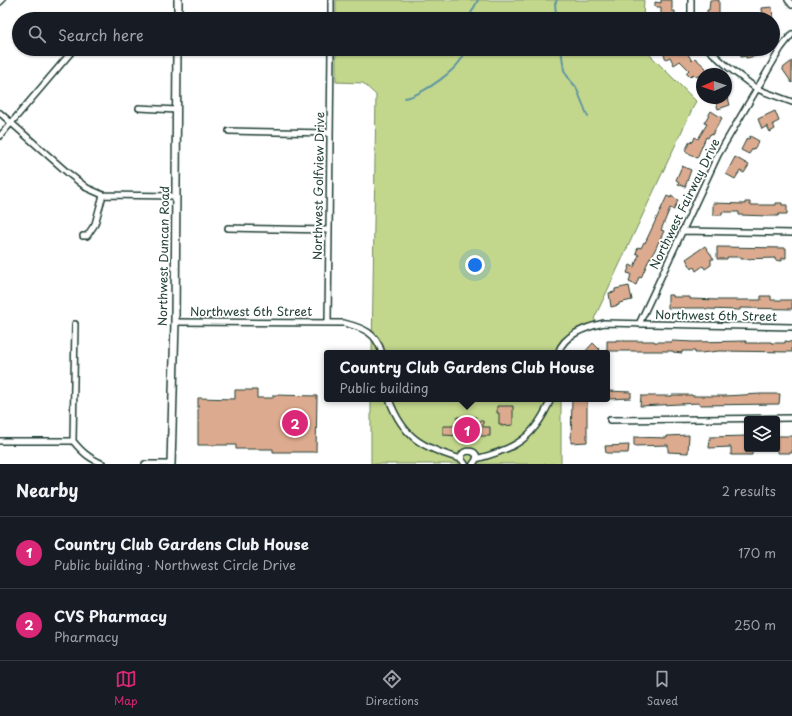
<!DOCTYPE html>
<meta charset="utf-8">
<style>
:root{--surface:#171b24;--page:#20242c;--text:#f1f3f6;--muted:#9ea1a6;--line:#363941;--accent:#db2777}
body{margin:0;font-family:"Playpen Sans",sans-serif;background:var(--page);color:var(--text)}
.controls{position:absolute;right:12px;bottom:12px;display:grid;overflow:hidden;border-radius:4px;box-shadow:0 1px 3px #0004}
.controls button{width:36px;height:36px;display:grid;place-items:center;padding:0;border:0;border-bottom:1px solid var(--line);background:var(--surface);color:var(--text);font:20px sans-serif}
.compass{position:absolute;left:696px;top:68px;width:36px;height:36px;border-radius:50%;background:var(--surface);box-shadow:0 1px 3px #0004;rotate:268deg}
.you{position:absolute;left:475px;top:265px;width:14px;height:14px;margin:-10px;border:3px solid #fff;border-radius:50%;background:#1a73e8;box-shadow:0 0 0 6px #1a73e833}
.badge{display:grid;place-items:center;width:26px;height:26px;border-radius:50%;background:var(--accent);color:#fff;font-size:13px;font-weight:700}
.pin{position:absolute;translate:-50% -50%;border:2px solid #fff;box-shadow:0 1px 4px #0006}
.popup{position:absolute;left:324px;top:350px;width:286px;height:52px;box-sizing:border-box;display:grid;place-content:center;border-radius:4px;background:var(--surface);filter:drop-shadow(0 1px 3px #0005);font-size:13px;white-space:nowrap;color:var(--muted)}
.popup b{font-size:15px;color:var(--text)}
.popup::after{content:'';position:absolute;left:50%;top:100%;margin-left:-8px;border:8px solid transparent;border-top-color:var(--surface)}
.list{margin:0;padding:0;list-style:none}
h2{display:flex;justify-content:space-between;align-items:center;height:52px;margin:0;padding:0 16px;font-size:17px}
h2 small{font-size:13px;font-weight:400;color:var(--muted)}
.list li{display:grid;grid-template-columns:26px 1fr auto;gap:12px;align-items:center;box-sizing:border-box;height:72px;padding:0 16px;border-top:1px solid var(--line)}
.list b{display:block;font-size:15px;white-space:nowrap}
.list p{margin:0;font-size:13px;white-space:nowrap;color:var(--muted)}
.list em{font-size:13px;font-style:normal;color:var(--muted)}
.icon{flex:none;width:22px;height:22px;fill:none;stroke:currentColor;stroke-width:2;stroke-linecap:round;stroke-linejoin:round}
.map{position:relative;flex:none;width:792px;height:464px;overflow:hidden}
.search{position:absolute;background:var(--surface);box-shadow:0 1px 3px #0004;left:12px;right:12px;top:12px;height:44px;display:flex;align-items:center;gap:10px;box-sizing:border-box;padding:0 14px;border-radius:22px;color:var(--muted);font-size:15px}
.sheet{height:196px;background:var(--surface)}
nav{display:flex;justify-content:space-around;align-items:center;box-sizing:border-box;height:56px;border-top:1px solid var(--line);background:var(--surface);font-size:11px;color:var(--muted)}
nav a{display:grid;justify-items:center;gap:2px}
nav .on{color:var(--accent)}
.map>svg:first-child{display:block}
.green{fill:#c3d78c;stroke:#718a60}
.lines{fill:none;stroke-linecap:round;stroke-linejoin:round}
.stream{stroke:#5f95a2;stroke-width:2}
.building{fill:#dcab8f;stroke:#1f3d34}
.street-casing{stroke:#1f3d34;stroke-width:8}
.secondary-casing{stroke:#1f3d34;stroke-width:10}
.street{stroke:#fff;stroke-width:5}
.secondary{stroke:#fff;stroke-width:7}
.labels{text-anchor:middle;stroke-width:3.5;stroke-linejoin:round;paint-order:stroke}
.street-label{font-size:12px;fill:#1f3d34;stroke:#fff}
</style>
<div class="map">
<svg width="792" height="464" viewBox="0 0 792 464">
<rect width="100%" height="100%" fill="#fff"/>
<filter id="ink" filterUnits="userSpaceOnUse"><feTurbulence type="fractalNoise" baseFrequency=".025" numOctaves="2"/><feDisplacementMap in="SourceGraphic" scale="8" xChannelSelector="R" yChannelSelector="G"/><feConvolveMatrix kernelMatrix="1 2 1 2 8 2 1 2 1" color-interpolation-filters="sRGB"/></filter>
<g filter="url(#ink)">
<path class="green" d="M336,0H644L643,19H336Z
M336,49H644L696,101L594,319L599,324L569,338L558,353H372L376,95L363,83L336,82Z
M371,399H561V464H371Z"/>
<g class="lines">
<path class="stream" d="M557,0L555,4C556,9 555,15 558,19
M468,19L478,0
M561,49L564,70L569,79L576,87L588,117
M405,98C421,96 465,66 465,49"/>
</g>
<path class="building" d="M661,0H672V11H675V19H661V7H655V2L661,3Z
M710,0H719V18H707V10H709Z
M772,7L773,19H763L762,8Z
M661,49H685L692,61L695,58L706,68L704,69L709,74H702V79L699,75L697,77L693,74L690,77L686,73L689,70L680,61L674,65L670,57L666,59Z
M740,49H760V54H756V56L746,58V56L741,57Z
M792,61V83L783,70V68Z
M720,98H728L730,105L718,109L715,100Z
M711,111L722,118L712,135L710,134L708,138L706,137L697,158L685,151L690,141L693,142L695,137L698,139L707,124L704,123Z
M775,111L779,121L773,124L775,129L770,132L767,126L762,129L758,119Z
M750,136L759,141L754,149L753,148L749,154L741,150L747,138L749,139Z
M735,157L749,165L744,173L740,171L735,179L726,174Z
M682,166L691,170L685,187L678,184L679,182L676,180Z
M667,196L671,198V196L678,200L674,210L670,208L661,230L664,231L651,258L650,257L641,278L639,277L636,285L629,282L631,274L627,273L630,265L634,267L639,255L636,253L638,247L641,248L644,242L645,243Z
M745,202H750V205H776V203H782V205H787V214H779L778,216H768L739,215V212H722V215H713V203L745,204Z
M705,246L714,259H711V265L705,269L703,266L696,271L694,267L692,269L686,259Z
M717,247L786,248V258H782V261L775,260V258L741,259V257H727V259H717Z
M629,286L632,300L619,303V305L611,307L609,293L615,292V289Z
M668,295H673V297H690V299L720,300H761V296H771V300H792V309L740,308V310L706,309L705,308H668Z
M616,340H623V341H654V342H672V341L694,342L746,341V343H759V342H771V343H785V341L792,342V352L719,351L701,353H695V351H682V353L673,352V351H607V341H616Z
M593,343L600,350L598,353H584Z
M235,390H257V398H273V395L317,396L316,452H273V449H236V445H198V398L235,399Z
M608,391L631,392V398L609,399Z
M761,394H780L779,404L699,405V403L640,406L641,396H672V395H692V396H724Z
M572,399H587V442L571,443Z
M497,406H513V425L501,426V424H499V413H497Z
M457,417H476V421H483V427H490V436H477V439H462V436L443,435V426H457Z
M689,435L688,453L668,452V445L634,446V437L667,438V436Z
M747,436V449H752V455H731V447L709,448L710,437Z
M777,436H792V453H777Z
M629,445L628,453H606L605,446Z"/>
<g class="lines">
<g class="street-casing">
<path id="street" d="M691,0V19
M788,0L792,5
M0,2L2,0
M331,19V0
M708,49L728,67L757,89L792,102
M139,108L177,110
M0,113L68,173L87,188L103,195L175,196
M229,131L330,133
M0,136L74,49
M228,228L329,230
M682,231L792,233
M83,236H87L95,224L103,195
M175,322L344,323C363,328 376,332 382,353
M328,322L331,49
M639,324L718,155L781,48L792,34
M558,353C564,334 587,327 604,323L792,327
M389,399C403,438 423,448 461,459
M610,420L792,418
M0,441H73C83,453 89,458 103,464
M73,441L75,324
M476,459C516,449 535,437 551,399
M145,464H171
M465,464C450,447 488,447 473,464"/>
</g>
<g class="secondary-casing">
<path id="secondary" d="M178,19V0
M171,464L175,322L177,49"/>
</g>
<use href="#street" class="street"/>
<use href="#secondary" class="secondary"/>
</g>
</g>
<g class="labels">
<g class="street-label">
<text transform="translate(319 186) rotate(-89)" y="4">Northwest Golfview Drive</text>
<text transform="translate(685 204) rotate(-64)" y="4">Northwest Fairway Drive</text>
<text transform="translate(164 256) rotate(-89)" y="4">Northwest Duncan Road</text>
<text x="251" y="316">Northwest 6th Street</text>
<text transform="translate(716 316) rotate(1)" y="4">Northwest 6th Street</text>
</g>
</g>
</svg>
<div class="controls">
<button><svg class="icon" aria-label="layers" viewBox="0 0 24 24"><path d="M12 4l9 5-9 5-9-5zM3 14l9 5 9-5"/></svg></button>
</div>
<svg class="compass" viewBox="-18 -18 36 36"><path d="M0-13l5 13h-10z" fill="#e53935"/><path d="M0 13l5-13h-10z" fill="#9ea1a6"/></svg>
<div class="you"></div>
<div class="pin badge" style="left:467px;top:430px">1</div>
<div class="popup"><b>Country Club Gardens Club House</b>Public building</div>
<div class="pin badge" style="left:295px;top:423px">2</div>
<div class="search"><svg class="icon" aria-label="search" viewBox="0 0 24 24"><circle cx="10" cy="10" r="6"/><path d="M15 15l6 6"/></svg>Search here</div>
</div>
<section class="sheet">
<h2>Nearby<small>2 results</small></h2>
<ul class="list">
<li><span class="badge">1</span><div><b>Country Club Gardens Club House</b><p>Public building · Northwest Circle Drive</p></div><em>170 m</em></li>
<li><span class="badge">2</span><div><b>CVS Pharmacy</b><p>Pharmacy</p></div><em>250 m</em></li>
</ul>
</section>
<nav>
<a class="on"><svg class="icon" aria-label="map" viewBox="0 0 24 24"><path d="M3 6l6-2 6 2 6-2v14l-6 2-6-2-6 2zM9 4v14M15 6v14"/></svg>Map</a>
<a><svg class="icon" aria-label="directions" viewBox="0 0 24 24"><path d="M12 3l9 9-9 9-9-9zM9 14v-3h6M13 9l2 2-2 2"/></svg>Directions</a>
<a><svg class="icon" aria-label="saved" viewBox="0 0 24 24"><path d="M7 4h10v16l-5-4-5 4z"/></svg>Saved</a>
</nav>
